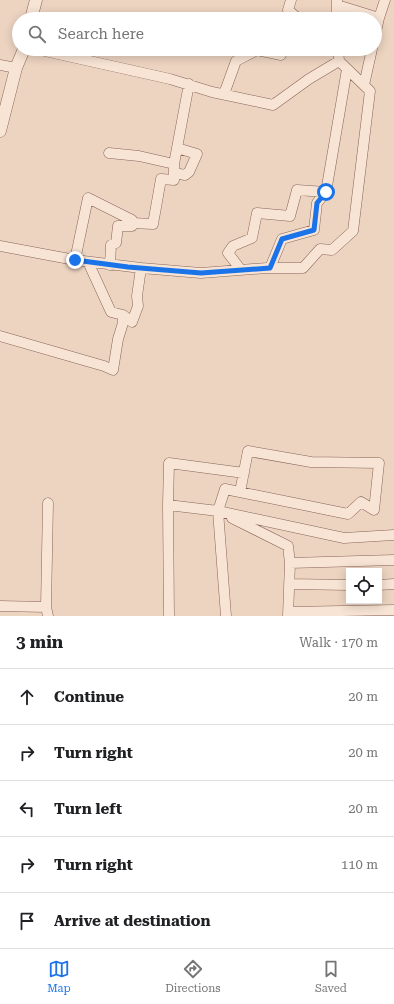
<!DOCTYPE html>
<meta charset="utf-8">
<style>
:root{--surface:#fff;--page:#f2f2f2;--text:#202124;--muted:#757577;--line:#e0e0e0;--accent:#1a73e8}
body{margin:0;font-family:"Roboto Serif",serif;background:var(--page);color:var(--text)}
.controls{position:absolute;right:12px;bottom:12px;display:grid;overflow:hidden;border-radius:0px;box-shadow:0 2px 10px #0003}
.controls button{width:36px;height:36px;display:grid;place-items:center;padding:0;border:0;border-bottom:1px solid var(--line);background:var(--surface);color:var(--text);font:20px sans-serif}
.stop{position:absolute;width:12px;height:12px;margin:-9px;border:3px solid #1a73e8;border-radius:50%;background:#fff}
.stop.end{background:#1a73e8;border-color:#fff;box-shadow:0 1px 4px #0008}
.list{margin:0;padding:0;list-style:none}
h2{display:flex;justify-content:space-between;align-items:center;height:52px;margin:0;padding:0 16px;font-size:17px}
h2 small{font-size:13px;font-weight:400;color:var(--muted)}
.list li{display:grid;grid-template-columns:26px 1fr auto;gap:12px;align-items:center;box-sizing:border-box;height:56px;padding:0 16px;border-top:1px solid var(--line)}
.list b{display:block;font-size:15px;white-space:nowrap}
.list em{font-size:13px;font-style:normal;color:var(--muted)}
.icon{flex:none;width:22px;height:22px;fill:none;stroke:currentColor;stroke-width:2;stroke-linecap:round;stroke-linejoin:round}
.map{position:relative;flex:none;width:394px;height:616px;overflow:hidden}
.search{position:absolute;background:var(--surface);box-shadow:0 2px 10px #0003;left:12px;right:12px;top:12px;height:44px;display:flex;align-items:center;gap:10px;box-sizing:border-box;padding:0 14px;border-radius:22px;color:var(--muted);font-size:15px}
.sheet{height:332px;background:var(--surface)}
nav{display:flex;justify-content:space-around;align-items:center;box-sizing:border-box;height:56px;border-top:1px solid var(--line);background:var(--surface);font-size:11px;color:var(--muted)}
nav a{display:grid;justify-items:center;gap:2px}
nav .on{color:var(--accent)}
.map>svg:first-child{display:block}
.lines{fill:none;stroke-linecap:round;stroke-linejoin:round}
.minor-casing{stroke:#876559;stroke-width:11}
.tertiary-casing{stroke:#876559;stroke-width:13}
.minor{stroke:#f8e4d4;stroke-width:10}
.tertiary{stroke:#f8e4d4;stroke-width:12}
.route{stroke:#1a73e8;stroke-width:5}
</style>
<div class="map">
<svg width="394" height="616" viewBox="0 0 394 616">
<rect width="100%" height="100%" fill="#edd4c1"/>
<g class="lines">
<g class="minor-casing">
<path id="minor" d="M291,0L288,10L299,19
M337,0V5L379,18L385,0
M337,5V19
M375,36L379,18
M338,49L339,61
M0,65L16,68
M364,85L372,49
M224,94L236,61L257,50L281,55L282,49
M109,153L139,156L174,164V180L161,179L153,224L132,223
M174,164L189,84
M174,173L185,175L189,172L197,154L177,148
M0,246L75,260L141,268L201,273L267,268H303L320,249L332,250L353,231L370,91L339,61L309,79L273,105L212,92L170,79L36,49
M75,260L88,198L132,220V226H118L116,243L111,245L110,265
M270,268L282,239L314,230L317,203L326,192L347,69
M241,270L228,253L233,246L252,238L257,213L290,216L297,190L326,192
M123,315L132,322L138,306L137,296L141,268
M0,336L104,366L113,370L118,339L123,323V315L111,312L88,262
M168,505L169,463L244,473
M218,511L225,489L348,514L361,502L374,510L379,463L311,462L248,451L240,492
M218,511L344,538L394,535
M232,518L288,546L290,563L288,616
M290,563L394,560
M289,584L349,585
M379,585L394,584
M0,606L46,607L48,616
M46,607L48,503
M289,612L394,610
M169,616L168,505L218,511L226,616"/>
</g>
<g class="tertiary-casing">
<path id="tertiary" d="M31,19L36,0
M0,131L16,68L24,49"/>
</g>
<use href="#minor" class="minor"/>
<use href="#tertiary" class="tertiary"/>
</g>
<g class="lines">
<path class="route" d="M75,260L128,267L201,273L270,268L282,239L314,230L317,203L326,192"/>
</g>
</svg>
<div class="controls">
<button><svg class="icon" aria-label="locate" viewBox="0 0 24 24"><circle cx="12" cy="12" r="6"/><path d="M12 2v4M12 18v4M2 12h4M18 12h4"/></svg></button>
</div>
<div class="stop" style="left:326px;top:192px"></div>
<div class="stop end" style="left:75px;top:260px"></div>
<div class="search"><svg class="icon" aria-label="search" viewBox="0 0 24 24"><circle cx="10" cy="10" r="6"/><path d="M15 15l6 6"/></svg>Search here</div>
</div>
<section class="sheet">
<h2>3 min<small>Walk · 170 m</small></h2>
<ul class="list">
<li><svg class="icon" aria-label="ahead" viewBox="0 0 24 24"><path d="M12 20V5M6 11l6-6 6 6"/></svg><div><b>Continue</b></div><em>20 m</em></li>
<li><svg class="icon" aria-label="right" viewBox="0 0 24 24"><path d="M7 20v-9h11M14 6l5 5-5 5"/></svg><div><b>Turn right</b></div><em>20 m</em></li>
<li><svg class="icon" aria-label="left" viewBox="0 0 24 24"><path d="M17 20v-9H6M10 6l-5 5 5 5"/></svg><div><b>Turn left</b></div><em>20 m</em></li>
<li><svg class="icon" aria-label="right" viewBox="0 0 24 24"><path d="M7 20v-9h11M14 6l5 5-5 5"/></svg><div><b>Turn right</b></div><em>110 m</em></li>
<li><svg class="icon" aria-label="arrive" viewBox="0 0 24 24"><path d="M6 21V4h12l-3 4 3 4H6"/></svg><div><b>Arrive at destination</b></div></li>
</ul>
</section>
<nav>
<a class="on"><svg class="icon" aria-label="map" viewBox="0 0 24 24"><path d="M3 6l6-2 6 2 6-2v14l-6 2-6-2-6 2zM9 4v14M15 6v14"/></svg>Map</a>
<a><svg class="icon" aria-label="directions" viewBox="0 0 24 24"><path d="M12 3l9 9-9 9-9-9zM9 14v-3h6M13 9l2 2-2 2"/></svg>Directions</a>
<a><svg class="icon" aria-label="saved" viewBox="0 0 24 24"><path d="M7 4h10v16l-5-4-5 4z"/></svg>Saved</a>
</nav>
